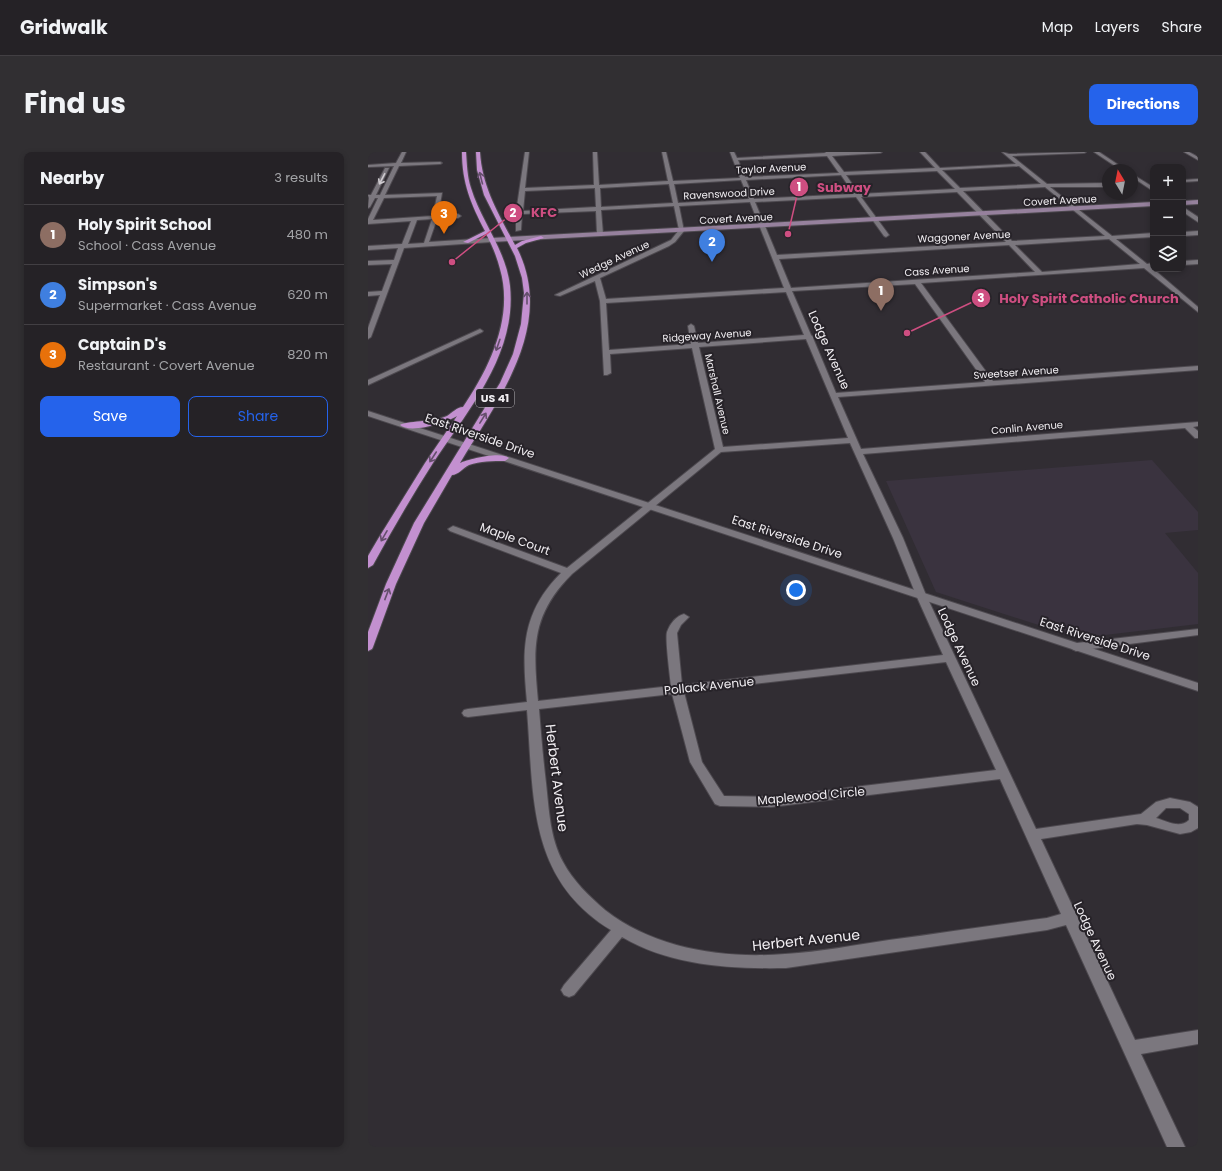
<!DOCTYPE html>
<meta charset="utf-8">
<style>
:root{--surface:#252226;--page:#312f32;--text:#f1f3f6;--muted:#a3a4a7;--line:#423f43;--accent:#2563eb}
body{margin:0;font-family:Poppins,sans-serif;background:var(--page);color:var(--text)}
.controls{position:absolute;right:12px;top:12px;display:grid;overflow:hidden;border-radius:8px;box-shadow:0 2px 6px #0003}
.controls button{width:36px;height:36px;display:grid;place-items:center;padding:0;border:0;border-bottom:1px solid var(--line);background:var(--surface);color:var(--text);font:20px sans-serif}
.compass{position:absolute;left:734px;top:12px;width:36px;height:36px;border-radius:50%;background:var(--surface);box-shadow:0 2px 6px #0003;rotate:350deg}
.you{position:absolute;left:428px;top:438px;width:14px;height:14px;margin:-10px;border:3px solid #fff;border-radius:50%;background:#1a73e8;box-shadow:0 0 0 6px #1a73e833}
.badge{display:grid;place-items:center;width:26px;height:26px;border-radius:50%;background:var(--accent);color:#fff;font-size:13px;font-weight:700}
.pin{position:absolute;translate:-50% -33px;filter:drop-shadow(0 1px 2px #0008)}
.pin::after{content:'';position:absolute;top:21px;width:14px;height:12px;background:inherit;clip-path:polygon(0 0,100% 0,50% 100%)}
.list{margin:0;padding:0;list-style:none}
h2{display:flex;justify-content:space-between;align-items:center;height:52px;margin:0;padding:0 16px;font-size:17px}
h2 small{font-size:13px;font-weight:400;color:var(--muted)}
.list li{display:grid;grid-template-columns:26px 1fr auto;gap:12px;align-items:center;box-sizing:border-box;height:60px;padding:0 16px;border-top:1px solid var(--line)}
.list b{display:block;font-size:15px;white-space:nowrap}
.list p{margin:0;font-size:13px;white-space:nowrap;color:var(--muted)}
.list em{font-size:13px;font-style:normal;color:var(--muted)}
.actions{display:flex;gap:8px;padding:12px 16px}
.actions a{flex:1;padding:9px 0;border:1px solid var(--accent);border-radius:8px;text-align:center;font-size:14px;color:var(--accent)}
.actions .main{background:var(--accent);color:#fff}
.icon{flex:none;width:22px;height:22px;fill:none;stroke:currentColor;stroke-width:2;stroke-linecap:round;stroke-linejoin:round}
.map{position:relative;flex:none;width:830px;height:995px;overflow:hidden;border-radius:8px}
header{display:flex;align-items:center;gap:24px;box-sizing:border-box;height:56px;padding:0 20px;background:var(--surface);border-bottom:1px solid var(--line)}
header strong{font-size:19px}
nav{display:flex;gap:22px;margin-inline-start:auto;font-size:14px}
.intro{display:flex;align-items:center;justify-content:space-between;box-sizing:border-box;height:96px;padding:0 24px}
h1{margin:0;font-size:28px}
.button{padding:10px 18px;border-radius:8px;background:var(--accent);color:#fff;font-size:14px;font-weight:700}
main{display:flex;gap:24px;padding:0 24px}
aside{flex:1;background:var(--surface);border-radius:8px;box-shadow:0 2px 6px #0003}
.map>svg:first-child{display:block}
.built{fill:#3a333f}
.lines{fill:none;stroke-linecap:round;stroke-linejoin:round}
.minor-casing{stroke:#4d494f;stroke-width:2}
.tertiary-casing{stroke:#4d494f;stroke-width:2}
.secondary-casing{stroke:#4d494f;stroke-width:2}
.trunk-casing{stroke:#4d494f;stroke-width:2}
.minor{fill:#7b777e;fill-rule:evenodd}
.tertiary{fill:#7b777e;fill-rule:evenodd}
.secondary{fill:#96819d;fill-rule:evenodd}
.trunk{fill:#c390d0;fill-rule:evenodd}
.oneway{stroke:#654f6c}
.oneway2{stroke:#cecacf}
.labels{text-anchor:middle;stroke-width:4;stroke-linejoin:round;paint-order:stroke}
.far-street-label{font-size:10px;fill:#f1eef2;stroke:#272329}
.shield{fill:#272329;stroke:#b4b1b6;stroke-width:1}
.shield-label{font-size:11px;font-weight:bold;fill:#f1eef2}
.street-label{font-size:12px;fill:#f1eef2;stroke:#272329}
.near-street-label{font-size:14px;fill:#f1eef2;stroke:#272329}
.leader{fill:none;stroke:#ce4e81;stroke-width:1.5}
.callout-dot{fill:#ce4e81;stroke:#272329;stroke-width:1.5}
.mark-label{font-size:12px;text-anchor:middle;font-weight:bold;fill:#fff}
.callout-label{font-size:13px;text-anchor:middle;font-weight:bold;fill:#ce4e81;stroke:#272329;stroke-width:4;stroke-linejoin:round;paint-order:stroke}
</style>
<header>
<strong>Gridwalk</strong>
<nav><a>Map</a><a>Layers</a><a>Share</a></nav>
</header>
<div class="intro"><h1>Find us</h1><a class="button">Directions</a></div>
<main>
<aside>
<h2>Nearby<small>3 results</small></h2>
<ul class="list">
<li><span class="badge" style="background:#8d6e63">1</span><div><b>Holy Spirit School</b><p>School · Cass Avenue</p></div><em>480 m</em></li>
<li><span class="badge" style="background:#3f7fe0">2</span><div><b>Simpson's</b><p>Supermarket · Cass Avenue</p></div><em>620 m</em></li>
<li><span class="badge" style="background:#e8710a">3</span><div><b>Captain D's</b><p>Restaurant · Covert Avenue</p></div><em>820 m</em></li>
</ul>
<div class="actions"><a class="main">Save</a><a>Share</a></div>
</aside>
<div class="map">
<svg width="830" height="995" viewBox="0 0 830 995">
<rect width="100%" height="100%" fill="#312d33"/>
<path class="built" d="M784,308L830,360V378L797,381L830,421V472L711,486L568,440L518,329Z"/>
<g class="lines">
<g class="minor-casing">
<path id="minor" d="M34,0H38L33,11L72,10L74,11L72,12L31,14L17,43L74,41L70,64L90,62L93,64L90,66L69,67L61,90L123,86L126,88L123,90L36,96L3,185L0,187V176L12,143L0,144V140L14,139L24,112L0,113V109L26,108L30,96L0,98V94L34,92L43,69L0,72V67L10,46H7L2,55L0,56L1,46L0,43H3L17,16H21L8,43H12L26,14L0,15V13L28,11ZM69,44L65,64L5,68L16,46ZM64,67L56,91L40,92L49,68Z
M157,0H161L157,36L226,33L225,0H229L231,33L300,29L294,0H298L305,29L372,26L362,0H366L369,6L458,1L457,0H514L512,1L464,4L476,20L567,16L552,0H557L572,16L648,12L634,0L641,2L718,0L716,1L644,4L679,32L740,31V35H682L744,84L785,81V85L748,87L779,112L785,111V115H783L830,155V160L776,116L553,131L625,229L830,214V218L470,245L493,297L830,270V274L825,275L830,279V286H827L817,276L495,302L535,386L558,443L668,677L773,662L788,650L802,646L822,650L830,655V676L823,680L812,682L779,673L769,672L673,687L767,888L830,878V892L773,902L817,995H799L698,773L679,778L418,816C363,817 303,814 254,785L206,843L201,845L196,843L193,838L196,833L243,778C159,727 166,644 159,558L100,565L96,564L94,561L96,558L100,557L159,550C154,498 153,461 193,421L82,379L80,377L85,374L88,375L199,416L347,297L324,196L242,202L243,221L239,223H236L232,149L227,129L192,144L187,143L303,88L311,78L306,54L233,58L235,82L232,84L229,82L228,59L154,62L153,78L148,79V61ZM459,4L471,21L377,25L370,8ZM651,14L673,32L592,36L574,18ZM569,19L587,37L491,42L478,23ZM473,23L486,42L386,47L378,28ZM373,28L381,47L310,51L306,32ZM301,32L305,51L233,55L232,36ZM677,35L737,84L644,89L595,39ZM227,36L228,55L155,59L157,39ZM589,40L638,90L409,103L387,50L488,45L516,84L518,85L521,83L493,45ZM382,50L416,136L238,147L232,126L301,94L307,90L316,79L311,54ZM741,87L772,112L674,120L647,93ZM641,93L667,120L423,136L411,107ZM547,132L617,230L468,241L445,186V185L443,183L424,139ZM418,140L436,183L330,191L326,174L323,172L320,174L323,192L241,198L238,151ZM438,187L480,286L355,295L331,195ZM482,291L525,386L548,443L575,503L314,533L309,481L313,473L321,465L316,462C308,464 302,472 299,480C297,487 302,524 303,534L170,549C165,496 163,463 204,422L353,300ZM578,510L628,618L403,645L356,644L334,610L316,540ZM304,542L322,610L347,652L352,654L403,655L632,627L693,762L679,766C626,773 574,781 521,788C487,793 452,800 417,802C356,807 287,797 237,758C221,744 205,729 195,710C182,686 181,658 178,631C175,606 173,582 171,557ZM798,656H812L821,662V668C812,677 798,669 788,666Z
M726,0H731L758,18H753Z
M816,0H821L830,5V8Z
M764,22L785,35V39L764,25Z
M830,27V29L815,30V28Z
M815,55L830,65V70L815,60Z
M830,79V83L815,84V80Z
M830,108V112L815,113V109Z
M112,177L115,179L114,180L0,233V228Z
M708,491L830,531V539L704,497L703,495L704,493Z"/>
</g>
<g class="tertiary-casing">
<path id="tertiary" d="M0,259L709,491L830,477V483L708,499L704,497L0,264Z"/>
</g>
<g class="secondary-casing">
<path id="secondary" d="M830,48V52L815,53V49Z
M785,50V54L123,90L120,88L123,86Z"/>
</g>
<g class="trunk-casing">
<path id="trunk" d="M94,0H98C99,12 99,24 103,36C113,69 138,98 142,134C149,202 100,258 65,311C44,344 24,378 5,413L0,416V404L10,387L57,311L89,264C78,271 42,282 32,273C37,269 66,270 79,264C84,261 89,255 95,255C122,215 146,165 132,117C129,105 124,93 118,82L100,91L95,90L117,79C103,52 94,31 94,0Z
M108,0H112C114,35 131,63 147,93L154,89L173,84L176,86L158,91L149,96C188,173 130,248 92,311C101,307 133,299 141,306L137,309C125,309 112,309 101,313C95,316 90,323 84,323L56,371L28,432L5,495L4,497L0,499V480L18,432L46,371L132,231L145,202L153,172L156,141L154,126L147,104L116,43L109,18Z"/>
</g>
<use href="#minor" class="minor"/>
<use href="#tertiary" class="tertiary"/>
<use href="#secondary" class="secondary"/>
<use href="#trunk" class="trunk"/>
</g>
<defs><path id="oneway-shaft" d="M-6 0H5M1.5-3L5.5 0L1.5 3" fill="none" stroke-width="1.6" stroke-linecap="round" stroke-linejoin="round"/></defs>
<g class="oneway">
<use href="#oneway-shaft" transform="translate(113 26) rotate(-104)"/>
<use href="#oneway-shaft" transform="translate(159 146) rotate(-90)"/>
<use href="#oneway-shaft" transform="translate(130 193) rotate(109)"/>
<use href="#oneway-shaft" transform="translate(115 266) rotate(-58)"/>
<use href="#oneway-shaft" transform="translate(65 305) rotate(123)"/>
<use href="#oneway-shaft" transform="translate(16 384) rotate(120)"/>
<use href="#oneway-shaft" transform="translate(19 442) rotate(-69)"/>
</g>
<use class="oneway2" href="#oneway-shaft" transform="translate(14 27) rotate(117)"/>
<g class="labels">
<g class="far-street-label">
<text transform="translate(403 16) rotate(-3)" y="4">Taylor Avenue</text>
<text transform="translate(361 41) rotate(-3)" y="4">Ravenswood Drive</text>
<text transform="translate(692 48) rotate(-3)" y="4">Covert Avenue</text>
<text transform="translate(368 66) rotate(-3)" y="4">Covert Avenue</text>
<text transform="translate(596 84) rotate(-3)" y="4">Waggoner Avenue</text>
<text transform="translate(246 107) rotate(-25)" y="4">Wedge Avenue</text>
<text transform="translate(569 118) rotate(-4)" y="4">Cass Avenue</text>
<text transform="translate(339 183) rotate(-4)" y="4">Ridgeway Avenue</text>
<text transform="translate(648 220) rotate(-4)" y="4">Sweetser Avenue</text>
<text transform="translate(350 242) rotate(77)" y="4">Marshall Avenue</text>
<text transform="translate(659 275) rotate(-5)" y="4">Conlin Avenue</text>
</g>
<rect class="shield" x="108" y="237" width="38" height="18" rx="3"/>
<g class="shield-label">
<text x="127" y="250">US 41</text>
</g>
<g class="street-label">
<text transform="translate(461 198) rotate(66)" y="4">Lodge Avenue</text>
<text transform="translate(112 284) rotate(19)" y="4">East Riverside Drive</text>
<text transform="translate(419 385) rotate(18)" y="4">East Riverside Drive</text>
<text transform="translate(147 387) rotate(20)" y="4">Maple Court</text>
<text transform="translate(727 487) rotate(18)" y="4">East Riverside Drive</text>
<text transform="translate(591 495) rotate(65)" y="4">Lodge Avenue</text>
<text transform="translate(341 534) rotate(-6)" y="4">Pollack Avenue</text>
<text transform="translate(443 644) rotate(-5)" y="4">Maplewood Circle</text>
<text transform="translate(727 789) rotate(65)" y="4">Lodge Avenue</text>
</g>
<g class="near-street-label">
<text transform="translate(189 626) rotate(83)" y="5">Herbert Avenue</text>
<text transform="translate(438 788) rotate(-6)" y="5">Herbert Avenue</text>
</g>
</g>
<path class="leader" d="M420 82L431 35M84 110L145 61M539 181L613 146"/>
<g class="callout-dot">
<circle cx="420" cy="82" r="4"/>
<circle cx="84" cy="110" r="4"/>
<circle cx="539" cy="181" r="4"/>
<circle cx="431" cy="35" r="10"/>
<circle cx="145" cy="61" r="10"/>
<circle cx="613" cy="146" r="10"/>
</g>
<g class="mark-label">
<text x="431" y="39">1</text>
<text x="145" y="65">2</text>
<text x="613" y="150">3</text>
</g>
<g class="callout-label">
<text x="476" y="40">Subway</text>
<text x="176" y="65">KFC</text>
<text x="721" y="151">Holy Spirit Catholic Church</text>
</g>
</svg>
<div class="controls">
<button>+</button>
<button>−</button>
<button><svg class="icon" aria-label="layers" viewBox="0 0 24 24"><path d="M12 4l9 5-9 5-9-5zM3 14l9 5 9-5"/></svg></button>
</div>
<svg class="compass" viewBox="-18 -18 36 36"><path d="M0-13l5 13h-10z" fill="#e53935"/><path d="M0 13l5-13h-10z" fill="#a3a4a7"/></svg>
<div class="you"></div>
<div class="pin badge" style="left:513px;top:159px;background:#8d6e63">1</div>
<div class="pin badge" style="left:344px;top:110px;background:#3f7fe0">2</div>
<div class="pin badge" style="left:76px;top:82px;background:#e8710a">3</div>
</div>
</main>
